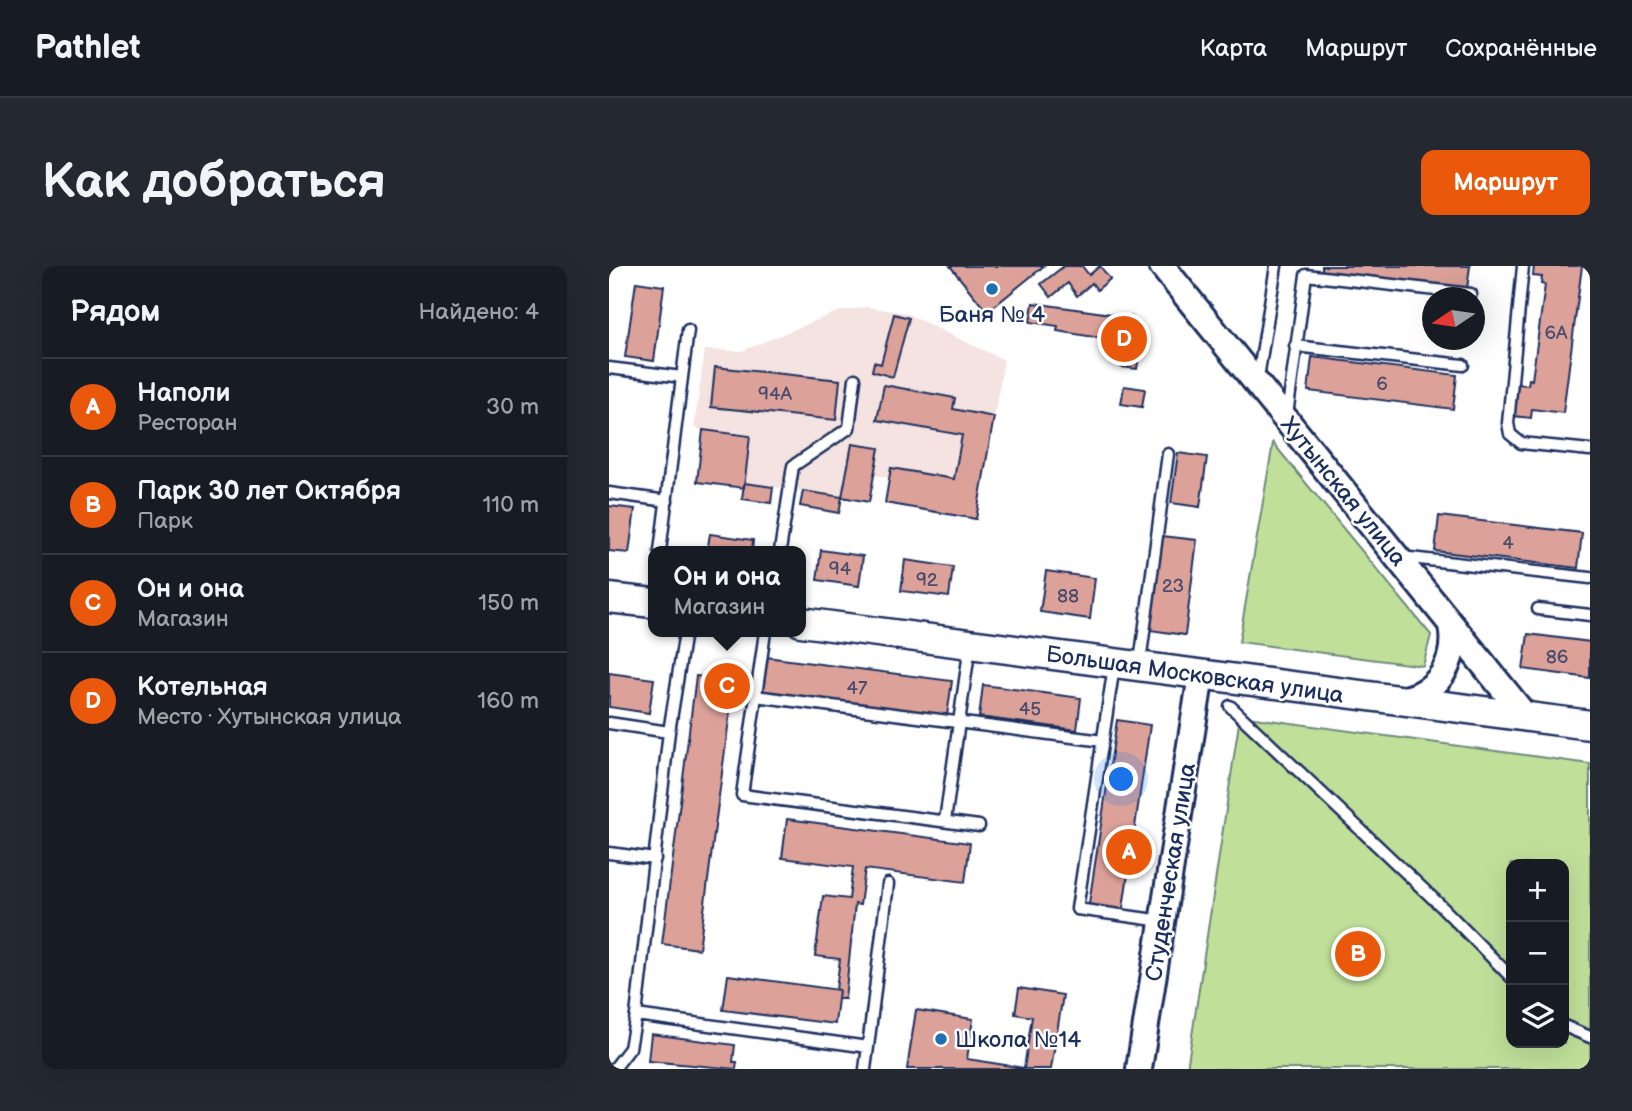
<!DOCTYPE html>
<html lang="ru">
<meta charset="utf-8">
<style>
:root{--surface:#171b24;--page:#242831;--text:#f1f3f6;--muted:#9ea1a6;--line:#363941;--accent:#ea580c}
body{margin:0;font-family:"Balsamiq Sans",sans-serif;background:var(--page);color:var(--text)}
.controls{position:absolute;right:21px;bottom:21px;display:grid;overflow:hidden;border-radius:14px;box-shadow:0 7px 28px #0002}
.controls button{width:63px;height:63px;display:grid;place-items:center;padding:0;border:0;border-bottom:2px solid var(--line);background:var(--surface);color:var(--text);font:35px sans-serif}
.compass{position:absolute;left:813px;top:21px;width:63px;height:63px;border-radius:50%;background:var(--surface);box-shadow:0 7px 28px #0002;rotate:257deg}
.you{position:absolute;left:513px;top:514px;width:24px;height:24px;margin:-18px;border:5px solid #fff;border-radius:50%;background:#1a73e8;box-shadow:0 0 0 10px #1a73e833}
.badge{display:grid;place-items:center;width:46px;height:46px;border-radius:50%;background:var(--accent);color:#fff;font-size:23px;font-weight:700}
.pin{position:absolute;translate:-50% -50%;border:4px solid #fff;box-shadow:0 2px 7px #0006}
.popup{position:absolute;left:39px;top:280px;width:158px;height:91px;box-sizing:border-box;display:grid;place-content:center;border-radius:14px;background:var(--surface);filter:drop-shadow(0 2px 5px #0005);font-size:23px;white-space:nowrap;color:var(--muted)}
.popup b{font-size:26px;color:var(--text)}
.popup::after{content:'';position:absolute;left:50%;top:100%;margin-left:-14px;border:14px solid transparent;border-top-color:var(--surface)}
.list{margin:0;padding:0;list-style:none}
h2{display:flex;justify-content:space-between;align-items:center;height:91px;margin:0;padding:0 28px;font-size:30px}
h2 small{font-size:23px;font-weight:400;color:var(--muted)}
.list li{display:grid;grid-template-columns:46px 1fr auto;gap:21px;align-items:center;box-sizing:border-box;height:98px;padding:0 28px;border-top:2px solid var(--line)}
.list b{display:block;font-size:26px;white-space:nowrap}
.list p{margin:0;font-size:23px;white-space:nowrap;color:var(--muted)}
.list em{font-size:23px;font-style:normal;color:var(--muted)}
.icon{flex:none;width:38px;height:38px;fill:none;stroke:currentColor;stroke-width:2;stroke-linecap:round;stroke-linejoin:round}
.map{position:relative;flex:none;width:981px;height:803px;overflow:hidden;border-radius:14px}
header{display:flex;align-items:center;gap:42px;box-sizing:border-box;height:98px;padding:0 35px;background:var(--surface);border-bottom:2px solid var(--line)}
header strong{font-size:33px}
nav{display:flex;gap:38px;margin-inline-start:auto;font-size:24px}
.intro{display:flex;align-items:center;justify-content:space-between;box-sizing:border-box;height:168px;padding:0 42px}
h1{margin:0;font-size:49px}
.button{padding:18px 32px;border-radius:14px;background:var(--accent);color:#fff;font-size:24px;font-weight:700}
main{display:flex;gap:42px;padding:0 42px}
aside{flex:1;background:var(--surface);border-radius:14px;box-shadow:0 7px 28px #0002}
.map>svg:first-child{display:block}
.built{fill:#f4e3e0}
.green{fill:#c0e099;stroke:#6e887c;stroke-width:2;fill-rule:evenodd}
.building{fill:#dca299;stroke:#1b2f5e;stroke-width:2}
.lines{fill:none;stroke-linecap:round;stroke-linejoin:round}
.service-casing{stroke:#1b2f5e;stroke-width:15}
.tertiary-casing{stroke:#1b2f5e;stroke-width:30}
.secondary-casing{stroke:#1b2f5e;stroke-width:33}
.service{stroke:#fff;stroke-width:10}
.tertiary{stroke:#fff;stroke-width:24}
.secondary{stroke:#fff;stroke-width:28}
.poi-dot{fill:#1f6fb2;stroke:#fff;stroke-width:2.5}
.labels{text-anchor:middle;stroke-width:5;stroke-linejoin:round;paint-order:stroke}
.number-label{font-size:19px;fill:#4b4c6d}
.poi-label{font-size:23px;fill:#1b2f5e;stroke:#fff}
.street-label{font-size:23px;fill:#1b2f5e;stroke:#fff}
</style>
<header>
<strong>Pathlet</strong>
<nav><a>Карта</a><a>Маршрут</a><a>Сохранённые</a></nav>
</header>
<div class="intro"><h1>Как добраться</h1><a class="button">Маршрут</a></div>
<main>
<aside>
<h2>Рядом<small>Найдено: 4</small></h2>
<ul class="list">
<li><span class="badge">A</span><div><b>Наполи</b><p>Ресторан</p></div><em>30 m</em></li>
<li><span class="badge">B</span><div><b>Парк 30 лет Октября</b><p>Парк</p></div><em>110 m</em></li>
<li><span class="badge">C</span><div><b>Он и она</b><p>Магазин</p></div><em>150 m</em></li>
<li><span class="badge">D</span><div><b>Котельная</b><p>Место · Хутынская улица</p></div><em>160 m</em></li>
</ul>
</aside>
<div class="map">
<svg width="981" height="803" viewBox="0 0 981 803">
<rect width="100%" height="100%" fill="#fff"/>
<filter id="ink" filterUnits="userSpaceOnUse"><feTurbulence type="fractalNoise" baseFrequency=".0143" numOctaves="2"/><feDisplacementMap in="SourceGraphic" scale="14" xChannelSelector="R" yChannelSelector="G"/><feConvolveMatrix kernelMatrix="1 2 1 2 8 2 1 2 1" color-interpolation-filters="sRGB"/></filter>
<g filter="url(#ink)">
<path class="built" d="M258,41L296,47L395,94L367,253L276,237L280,212L265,209L260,236L233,231L230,247L191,240L193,225L164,221L162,237L134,222L88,216L94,165L85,161L96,84L133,85L228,46Z"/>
<path class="green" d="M664,177L822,369L814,400L630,376Z
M631,450L981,498V803H578ZM902,598H955V777H902Z"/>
<path class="building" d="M341,0H435L378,46Z
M455,0H473L480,9L491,0L501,13L488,24L483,17L468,30L459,17L442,31L432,18Z
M713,0H861L858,23L713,6Z
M925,0H973L954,147L923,143L922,152L904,150L908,118L919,119L920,113L923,114L936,19L932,18L933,11L924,10Z
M27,16L55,20L45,95L16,91Z
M424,37L523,51L533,70L528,103L512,101L516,76L448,65L449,60L421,56Z
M285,48L300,52L284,111L263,105L265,96L272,98Z
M703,91L848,109L844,143L699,125Z
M106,101L231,114L227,154L102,141Z
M275,119L346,132L344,143L385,151L367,253L276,237L282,202L345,213L353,169L268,154Z
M515,120L536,123L533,141L512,138Z
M94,164L141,170L135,222L88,216Z
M243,178L270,182L260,236L233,231Z
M569,187L598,191L591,241L562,237Z
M135,217L164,221L162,237L133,233Z
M194,225L233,231L230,247L191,240Z
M0,240L26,243L20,287L0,285Z
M830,250L973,267L969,302L826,285Z
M101,268L144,274L143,285H98Z
M553,270L588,274L576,369L541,364Z
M212,284L254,290L250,320L208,314Z
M296,294L344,301L340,331L292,325Z
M437,305L486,312L481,353L431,346Z
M919,368L981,376V412L914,403Z
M157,391L343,415L338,450L153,427Z
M0,407L45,413L40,447L0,441Z
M87,410L125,415L90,683L53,678Z
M374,419L472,432L468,464L370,451Z
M508,454L541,459L513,649L479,644Z
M178,553L361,577L356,616L256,603L251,639L246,638L236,733L229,732L230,724L227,723L231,693L206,690L214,630L240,633L244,601L173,592Z
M119,709L230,724L226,758L114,744Z
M410,722L454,729L442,803H298L307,744L364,753L358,793L415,802L423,751L406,748Z
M42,768L126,779L124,796H128L127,803L39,795Z"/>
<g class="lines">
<g class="service-casing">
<path id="service" d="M914,0L899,157L901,168L912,177L981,184
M686,80L854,99
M0,102L73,111
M649,112L667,0
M678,149L697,9L862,28
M0,227L58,235
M51,285L79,64
M171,285L184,200L240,162L246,113
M792,291L981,312
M929,343L981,349
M156,366L133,529L370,560
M531,396L559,188
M505,400L468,643L553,655
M146,430L494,475
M621,440L832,640L902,711
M0,457L60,466
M336,555L361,379
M0,587L46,593
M27,749L259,781L256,803
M955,760L981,771
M259,781L279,618
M5,803L21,782L27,749L60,466L76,366"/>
</g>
<g class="tertiary-casing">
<path id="tertiary" d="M553,0L917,451
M791,434C829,428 849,396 842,359
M530,803L592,409"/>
</g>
<g class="secondary-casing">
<path id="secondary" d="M0,332L44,337
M192,356L981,459"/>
</g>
<use href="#service" class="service"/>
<use href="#tertiary" class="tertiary"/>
<use href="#secondary" class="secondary"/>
</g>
</g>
<g class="poi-dot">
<circle cx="383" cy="23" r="7"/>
<circle cx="332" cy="773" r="7"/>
</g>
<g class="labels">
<g class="number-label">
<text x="947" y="73">6А</text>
<text x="773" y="124">6</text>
<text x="166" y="134">94А</text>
<text x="899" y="283">4</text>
<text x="231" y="309">94</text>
<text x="318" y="320">92</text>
<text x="564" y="326">23</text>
<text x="459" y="336">88</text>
<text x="948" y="397">86</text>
<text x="248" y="428">47</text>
<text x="421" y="449">45</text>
</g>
<g class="poi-label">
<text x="383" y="56">Баня № 4</text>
<text x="346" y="781" text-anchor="start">Школа №14</text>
</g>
<g class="street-label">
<text transform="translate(735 225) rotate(51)" y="8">Хутынская улица</text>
<text transform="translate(586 408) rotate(8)" y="8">Большая Московская улица</text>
<text transform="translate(561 606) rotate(-81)" y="8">Студенческая улица</text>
</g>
</g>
</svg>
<div class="controls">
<button>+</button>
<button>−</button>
<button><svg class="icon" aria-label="layers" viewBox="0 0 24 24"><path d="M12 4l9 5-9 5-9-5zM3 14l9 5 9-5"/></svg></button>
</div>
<svg class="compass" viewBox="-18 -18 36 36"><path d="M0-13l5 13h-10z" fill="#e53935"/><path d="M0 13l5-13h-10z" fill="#9ea1a6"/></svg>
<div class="you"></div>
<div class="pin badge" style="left:520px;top:586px">A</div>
<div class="pin badge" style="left:749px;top:688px">B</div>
<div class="pin badge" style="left:118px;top:420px">C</div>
<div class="popup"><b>Он и она</b>Магазин</div>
<div class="pin badge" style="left:515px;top:73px">D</div>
</div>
</main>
